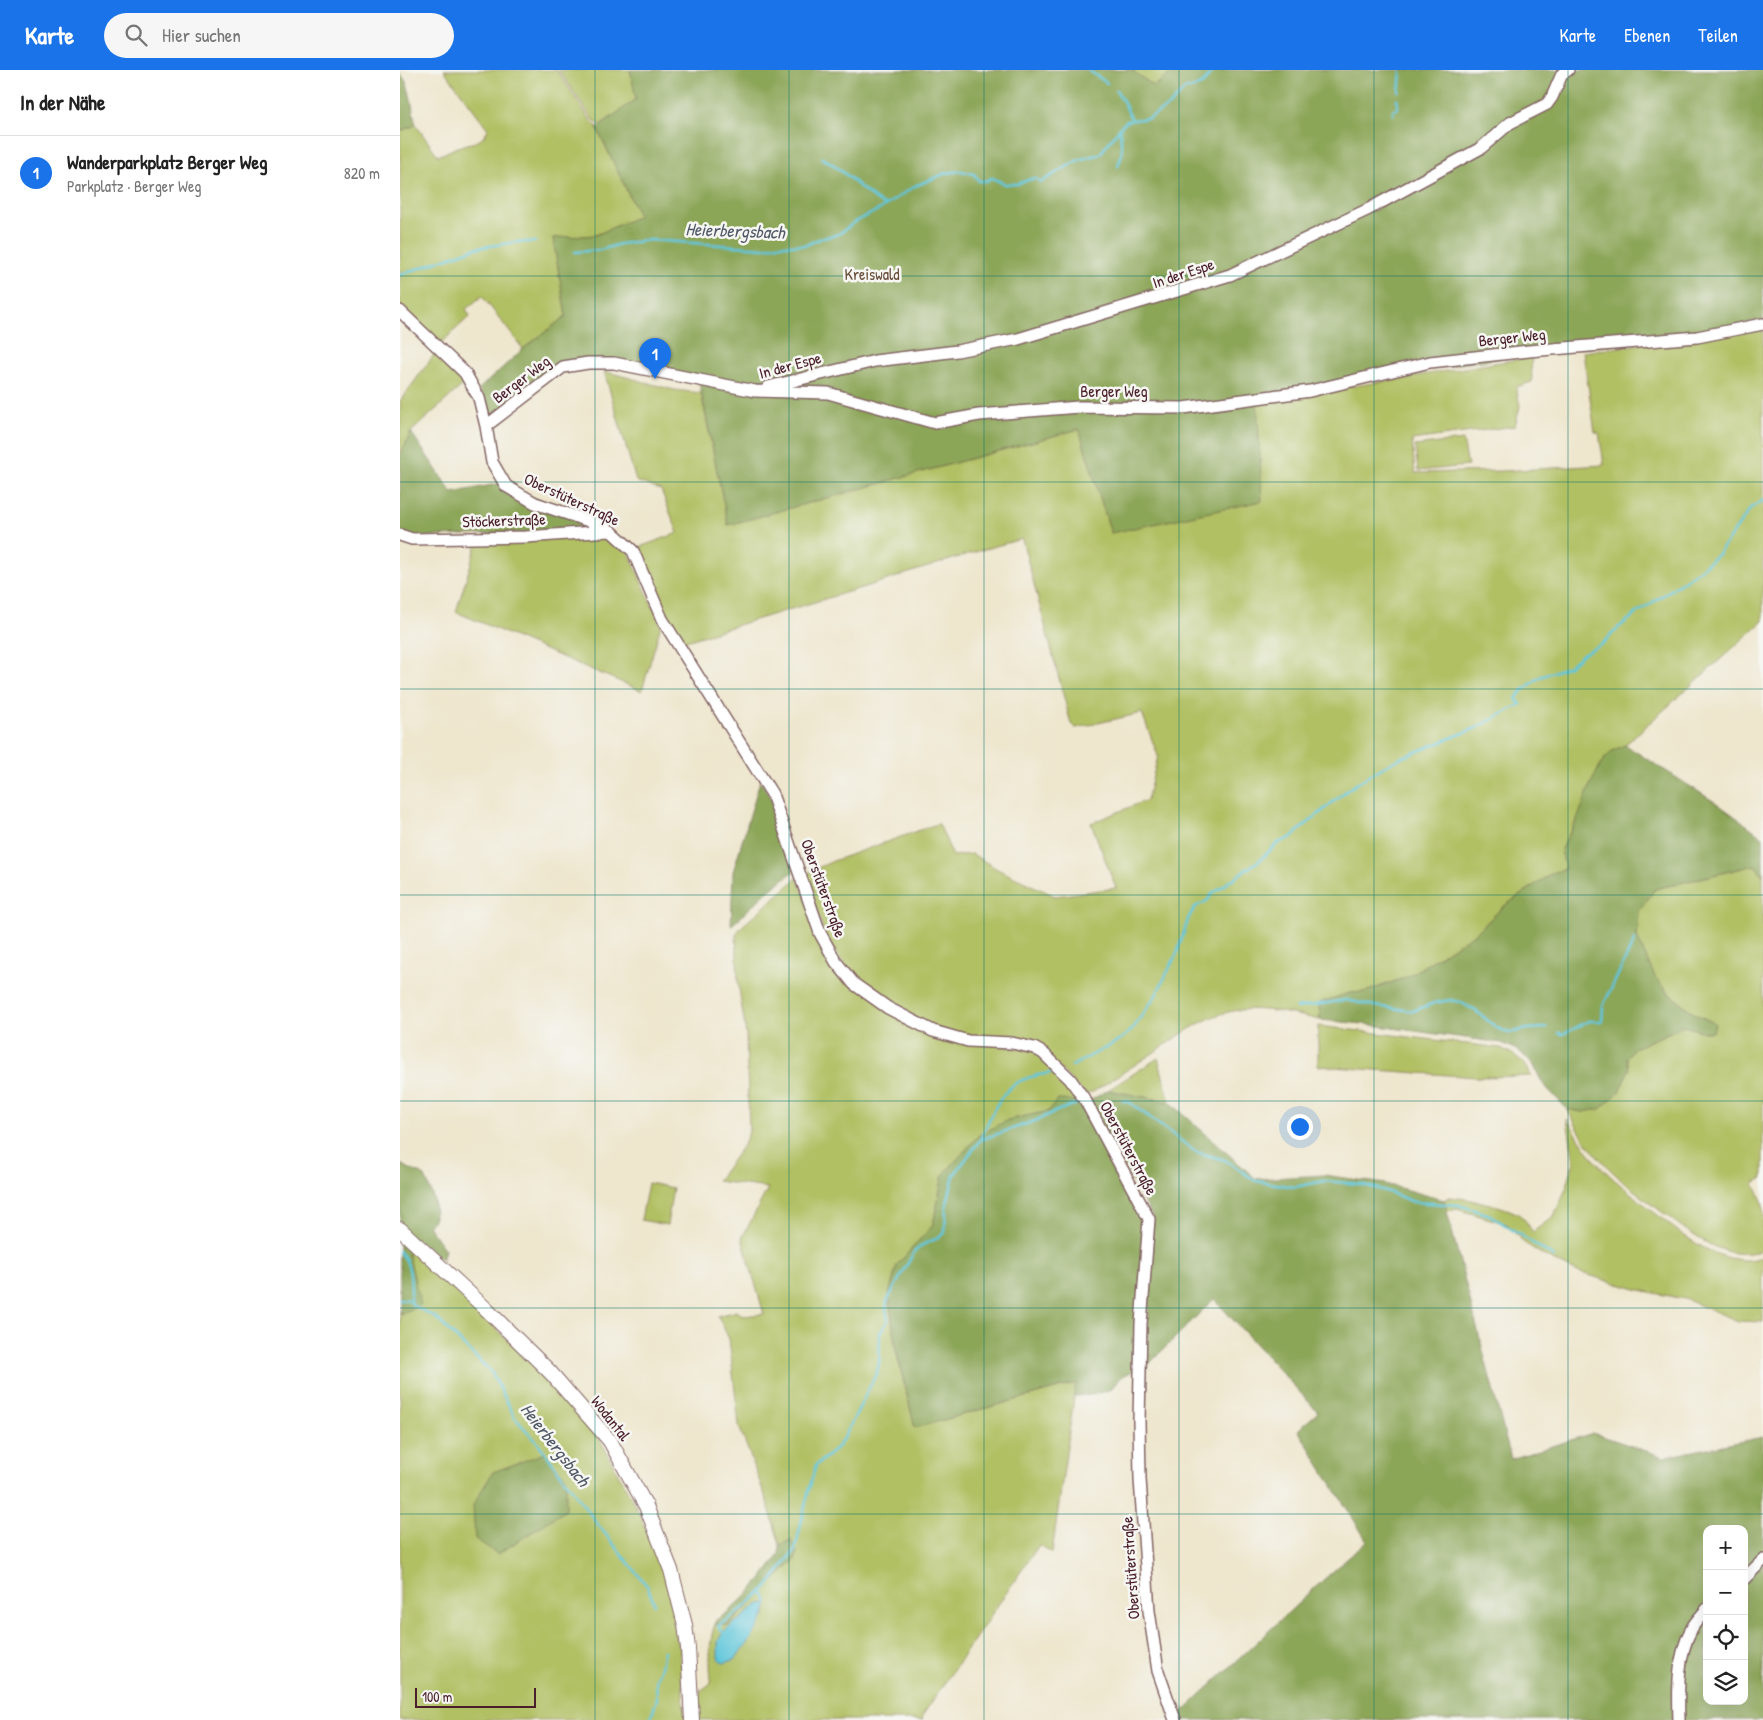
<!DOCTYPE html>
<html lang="de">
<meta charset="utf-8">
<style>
:root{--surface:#fff;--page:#f6f6f6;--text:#222;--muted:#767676;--line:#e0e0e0;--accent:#1a73e8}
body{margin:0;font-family:"Patrick Hand",sans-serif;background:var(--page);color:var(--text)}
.controls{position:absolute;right:15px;bottom:15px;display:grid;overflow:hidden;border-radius:10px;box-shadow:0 5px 20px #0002}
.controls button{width:45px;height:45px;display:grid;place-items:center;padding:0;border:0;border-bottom:1px solid var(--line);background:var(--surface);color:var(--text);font:25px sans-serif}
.scale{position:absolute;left:15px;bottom:12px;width:121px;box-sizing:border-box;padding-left:5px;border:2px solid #4a1f2b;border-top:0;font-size:14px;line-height:18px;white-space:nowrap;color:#4a1f2b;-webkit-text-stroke:4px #f6f6f2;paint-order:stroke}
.you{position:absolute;left:899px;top:1056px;width:18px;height:18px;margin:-12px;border:4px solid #fff;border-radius:50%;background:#1a73e8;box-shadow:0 0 0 8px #1a73e833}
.badge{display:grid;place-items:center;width:32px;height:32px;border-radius:50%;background:var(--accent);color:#fff;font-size:16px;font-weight:700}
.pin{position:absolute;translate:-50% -41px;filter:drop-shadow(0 1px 2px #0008)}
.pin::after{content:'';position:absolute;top:26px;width:18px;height:15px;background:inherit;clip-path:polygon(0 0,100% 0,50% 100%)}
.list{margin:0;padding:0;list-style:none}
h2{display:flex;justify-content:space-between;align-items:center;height:65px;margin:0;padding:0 20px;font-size:21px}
h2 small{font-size:16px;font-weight:400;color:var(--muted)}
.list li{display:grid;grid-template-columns:32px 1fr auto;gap:15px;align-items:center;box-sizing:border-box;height:75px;padding:0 20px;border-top:1px solid var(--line)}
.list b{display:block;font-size:19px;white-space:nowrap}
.list p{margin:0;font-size:16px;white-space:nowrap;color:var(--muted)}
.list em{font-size:16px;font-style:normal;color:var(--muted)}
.icon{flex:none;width:28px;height:28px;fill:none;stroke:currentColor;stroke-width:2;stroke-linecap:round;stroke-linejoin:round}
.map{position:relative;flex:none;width:1363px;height:1650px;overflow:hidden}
header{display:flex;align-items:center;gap:30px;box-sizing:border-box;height:70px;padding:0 25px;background:var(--accent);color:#fff}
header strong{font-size:24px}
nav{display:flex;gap:28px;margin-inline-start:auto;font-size:18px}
.search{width:350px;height:45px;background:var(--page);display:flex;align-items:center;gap:12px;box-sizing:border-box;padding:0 18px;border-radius:28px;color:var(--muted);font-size:19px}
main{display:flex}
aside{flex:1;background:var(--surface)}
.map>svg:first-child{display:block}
.green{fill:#b1c063;stroke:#7e7047}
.forest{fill:#8ca659;stroke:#6b6242;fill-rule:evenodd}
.water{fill:#5ec6da;stroke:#547282}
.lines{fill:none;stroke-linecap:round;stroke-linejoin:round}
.stream{stroke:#5ec6da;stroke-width:2.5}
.minor-casing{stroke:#836564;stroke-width:14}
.major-casing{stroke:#836564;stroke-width:16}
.minor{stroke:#fff;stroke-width:11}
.major{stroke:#fff;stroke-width:14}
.grid{fill:none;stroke:#0f766e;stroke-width:1;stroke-opacity:0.55}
.labels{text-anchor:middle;stroke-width:5;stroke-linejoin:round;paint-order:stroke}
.street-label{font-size:16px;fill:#4a1f2b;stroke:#f6f6f2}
.park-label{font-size:16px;fill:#694f3c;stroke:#f6f6f2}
.water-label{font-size:18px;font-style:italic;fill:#515968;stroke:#f6f6f2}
</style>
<header>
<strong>Karte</strong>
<div class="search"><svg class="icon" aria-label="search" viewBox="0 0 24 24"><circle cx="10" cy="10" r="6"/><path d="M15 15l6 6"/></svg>Hier suchen</div>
<nav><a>Karte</a><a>Ebenen</a><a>Teilen</a></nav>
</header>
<main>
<aside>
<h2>In der Nähe<small></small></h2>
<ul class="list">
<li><span class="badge">1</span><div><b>Wanderparkplatz Berger Weg</b><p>Parkplatz · Berger Weg</p></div><em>820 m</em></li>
</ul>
</aside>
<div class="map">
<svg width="1363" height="1650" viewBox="0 0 1363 1650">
<rect width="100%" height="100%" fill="#f6f6f2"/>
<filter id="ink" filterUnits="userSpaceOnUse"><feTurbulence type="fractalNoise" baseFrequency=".02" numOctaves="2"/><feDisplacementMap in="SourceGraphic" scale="10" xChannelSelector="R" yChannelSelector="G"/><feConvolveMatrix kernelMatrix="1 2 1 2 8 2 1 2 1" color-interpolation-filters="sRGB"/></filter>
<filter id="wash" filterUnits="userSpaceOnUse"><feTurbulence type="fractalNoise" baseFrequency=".0096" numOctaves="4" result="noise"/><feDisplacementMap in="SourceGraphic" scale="20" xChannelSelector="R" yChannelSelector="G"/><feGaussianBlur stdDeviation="1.12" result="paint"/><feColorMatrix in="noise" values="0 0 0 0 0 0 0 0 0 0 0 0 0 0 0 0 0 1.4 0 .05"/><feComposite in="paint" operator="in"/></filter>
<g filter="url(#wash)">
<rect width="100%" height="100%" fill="#eee6cd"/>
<path class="green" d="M44,0H157L191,51L198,57L197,58L239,146L196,165L153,168L166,246L123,279L82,226L66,239L70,246L39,275L0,237V61L16,55L38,86C46,83 53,78 61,76C75,71 81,74 88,59Z
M159,0H230L237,29L200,55L192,49Z
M731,0H776L754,16Z
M1363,257V551L1225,675L1214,680L1161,779L1166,799L1152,803L1103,837L1076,863L1007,907L965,922L949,923L919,933L920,950C892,944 862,936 833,941C806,946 783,963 761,978C739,992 716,1007 693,1022L685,1024L643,981L576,969L527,955L459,915L426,869L406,808L409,802L433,791L537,754H539L553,786L572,784L599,800L655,826L716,818L691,753L747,730L758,686L742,643L676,658L671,654L622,469C563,484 506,505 448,522C392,539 336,555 280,573L266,549L234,479L278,463L261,420L236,411L204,301L274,320L301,323L328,455L679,359L711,463L857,332L1131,287L1132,312L1116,317L1120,336L1115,356L1012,370L1015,403L1101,401L1204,395L1199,363L1195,362L1183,282Z
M37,281L67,311L11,362L0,386V331Z
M1063,370L1068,396L1018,401L1015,376Z
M209,464L229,483L261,555L242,621L56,542L78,470Z
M1356,795L1363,806V1108L1354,1113L1363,1133V1177L1360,1180V1181C1348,1184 1335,1185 1323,1180C1300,1172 1281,1156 1262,1142C1237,1123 1213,1105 1193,1081C1183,1069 1175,1053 1167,1039L1182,1042L1200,1039L1219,1022L1229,999L1227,988L1234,978L1284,956L1305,962L1314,953L1295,944L1267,922L1254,907L1237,867L1239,841L1255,819Z
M397,808L436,897L538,967L634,981L651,994L681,1031L649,1041L608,1050L543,1105L533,1155L497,1195L489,1225L495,1277L515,1358L676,1313L652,1483L639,1475L522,1646L523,1650H299V1622L311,1613C310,1593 308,1573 315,1554L329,1555L395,1490L391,1470L380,1475L368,1434L339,1356L329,1269L318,1246L337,1241L343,1246L364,1244L342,1168L368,1118L317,1111L344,1074L349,1062L346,964L338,912L336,865L340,858Z
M918,956L1101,978C1115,985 1126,991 1131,1006L1076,1007L918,996Z
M758,988L770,1032L708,1020Z
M1167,1049C1178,1066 1188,1084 1202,1098C1217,1113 1233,1125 1249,1138C1276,1160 1308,1188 1344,1190C1350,1191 1357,1188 1363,1187V1252L1338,1251L1285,1229L1239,1220L1178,1202L1146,1187L1123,1172L1107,1154L1057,1139L1047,1141L1044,1130L1049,1127C1066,1128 1108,1136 1121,1146C1126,1150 1129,1157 1133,1162L1154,1146L1167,1116L1174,1091Z
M248,1113L273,1118L267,1155L241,1150Z
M9,1177L78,1241L141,1302L199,1368L235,1435L264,1499L276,1549V1566L280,1580L285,1650H0V1243L7,1179Z"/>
<path class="forest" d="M230,0H731L754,16L776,0H1363V250L1263,269L1132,283L857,326L862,431L711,463L679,359L328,455L299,311L213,291L162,296L88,351L79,319L123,279L166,246L153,168L196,165L239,146L197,58L236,29Z
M0,4C11,12 12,42 16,55L0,61Z
M11,362L52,423L102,413L203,460L13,467L0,463V386Z
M1225,675L1318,734L1363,767V806L1355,795L1255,819L1239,841L1237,867L1255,907L1267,922L1295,944L1315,953L1313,962H1305L1284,956L1234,978L1227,988L1229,999L1219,1022L1200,1039L1182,1042L1167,1039L1143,1014L1133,994L1119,981L1102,973L964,954L920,950L919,933L949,923L965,922L1007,907L1076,863L1103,837L1152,803L1165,799L1161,779L1177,750L1191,713L1203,690L1214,680Z
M360,711L370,726L394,801L366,823L331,856L333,802Z
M708,1020L770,1032L856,1109L924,1105L985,1114L1044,1130L1111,1389L1193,1363L1264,1387L1363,1367V1650H780V1644L920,1513L967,1471L898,1360L918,1342L814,1229L746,1297L753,1148L689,1031ZM1307,1459H1344V1631H1307Z
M657,1030L681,1031L693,1058L744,1149L735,1300L721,1307L710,1320L691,1325L674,1326L676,1313L515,1358L496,1278L489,1225L497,1195L533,1155L543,1105L579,1065L608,1050L649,1041Z
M0,1094L25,1106L34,1130L35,1148L28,1156L45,1180L42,1190L17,1170L7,1179L21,1235L0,1244Z
M145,1383L166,1408V1440L98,1484L75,1469L73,1435L93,1402Z
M391,1470L397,1482L395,1490L328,1555L315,1554L316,1550C335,1540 365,1507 376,1489C379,1485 380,1480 380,1475Z"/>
<path class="water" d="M368,1533L365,1545L350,1571L334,1590L323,1593L318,1588V1571L323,1562L359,1534Z"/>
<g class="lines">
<path class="stream" d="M688,0L707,13
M716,20L723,31L732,50
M999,22L1001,2
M993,45V41L998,38L997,29
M422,88C445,99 461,122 484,135
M718,96L722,84L720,58
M175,182L200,180L220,174L250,170L364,178L378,175H406L419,169L439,164L455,152L480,139L515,116L546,103L561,101L574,104L579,111H585L592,108L605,114H617L634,108L641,112L678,90L700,84L722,55L727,51L749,48L770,35L785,19L793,18L803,14L813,0
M0,205L76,178L117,172H135
M896,938L946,930L975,936L1013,941L1034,933L1050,930L1060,932L1076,941L1097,958L1109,963L1127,959L1147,958
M1159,963L1163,964L1189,951H1202L1203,936L1235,869
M672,996L718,971L732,960L756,925L777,883L789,847L795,837L807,831L812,824L861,789L878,773L890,768L946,721L971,704L998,689L1076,658L1121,634L1116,629L1122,621L1140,607L1169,596L1184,583L1202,574L1218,558L1237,543L1297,502L1318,484L1351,438L1363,430
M723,1031L729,1032L796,1082L825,1090L856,1111L895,1117L924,1111L960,1114L986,1121L1014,1132L1059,1135L1090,1145L1154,1187
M580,1070C589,1051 597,1026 615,1014C627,1006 643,1004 657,1002
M0,1182C12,1194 11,1214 11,1230
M0,1229L11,1230L12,1235L35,1247L92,1303L115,1348L138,1373L199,1456L248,1517L254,1534
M362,1521L368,1533
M323,1562L318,1556L340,1541L368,1516L395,1480L408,1423L416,1395L435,1380L445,1366L477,1302L479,1294L480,1263L488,1250L486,1240L487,1231L514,1182L524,1174L538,1168L545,1162L546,1137L554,1105L580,1070L635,1051L659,1040L682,1032
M250,1650L257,1629L256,1609L261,1597L264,1581"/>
</g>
</g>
<g filter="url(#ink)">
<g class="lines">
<g class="minor-casing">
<path id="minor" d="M0,241L65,303L79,328L86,356L92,392L106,416L135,433L189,451L211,461L233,481L262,549L372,724L420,863L436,892L454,914L488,938L533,961L568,971L612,973L634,978L643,983L670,1009L685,1030L749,1149L741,1254L739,1351L740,1409L749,1541L758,1601L775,1650
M368,317L475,291L557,281L618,269L830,205L969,139L1081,78L1110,53L1147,34L1152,27L1162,4L1168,0
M86,356L163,297L188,293H214L355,321L428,323L535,353L579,345L679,337L783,338L910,321L1030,292L1129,281L1297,267L1363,254
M0,465L12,469L126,467L209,461
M1344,1509L1363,1490
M1279,1650C1278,1620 1277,1585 1292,1558C1296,1551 1302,1545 1307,1539"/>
</g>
<g class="major-casing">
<path id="major" d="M0,1159L84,1237L150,1302L210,1371L246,1436L271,1500L285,1555L288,1578L292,1650"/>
</g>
<use href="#minor" class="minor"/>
<use href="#major" class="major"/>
</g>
</g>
<path class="grid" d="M195,0V1650M389,0V1650M584,0V1650M779,0V1650M974,0V1650M1168,0V1650M0,206H1363M0,412H1363M0,619H1363M0,825H1363M0,1031H1363M0,1238H1363M0,1444H1363"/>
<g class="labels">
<g class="street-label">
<text transform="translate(783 203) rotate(-18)" y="6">In der Espe</text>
<text transform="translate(1112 267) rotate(-6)" y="6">Berger Weg</text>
<text transform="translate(390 295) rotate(-15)" y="6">In der Espe</text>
<text transform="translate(121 309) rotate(-37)" y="6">Berger Weg</text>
<text x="714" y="327">Berger Weg</text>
<text transform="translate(172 429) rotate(25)" y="6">Oberstüterstraße</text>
<text transform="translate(104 450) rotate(-2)" y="6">Stöckerstraße</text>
<text transform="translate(424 818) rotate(70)" y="6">Oberstüterstraße</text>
<text transform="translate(729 1078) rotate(62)" y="6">Oberstüterstraße</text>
<text transform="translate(211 1348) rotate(52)" y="6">Wodantal</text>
<text transform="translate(730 1498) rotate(-94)" y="6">Oberstüterstraße</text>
</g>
<g class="park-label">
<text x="472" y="210">Kreiswald</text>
</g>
<g class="water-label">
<text transform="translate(335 161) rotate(2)" y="6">Heierbergsbach</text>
<text transform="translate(155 1375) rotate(52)" y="6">Heierbergsbach</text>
</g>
</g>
</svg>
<div class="controls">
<button>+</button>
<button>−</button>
<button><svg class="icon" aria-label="locate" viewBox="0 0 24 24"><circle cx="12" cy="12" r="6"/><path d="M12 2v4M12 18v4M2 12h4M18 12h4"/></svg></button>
<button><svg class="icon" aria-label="layers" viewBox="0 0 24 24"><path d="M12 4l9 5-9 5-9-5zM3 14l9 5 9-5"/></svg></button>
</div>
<div class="scale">100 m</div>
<div class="you"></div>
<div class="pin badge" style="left:255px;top:309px">1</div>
</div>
</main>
